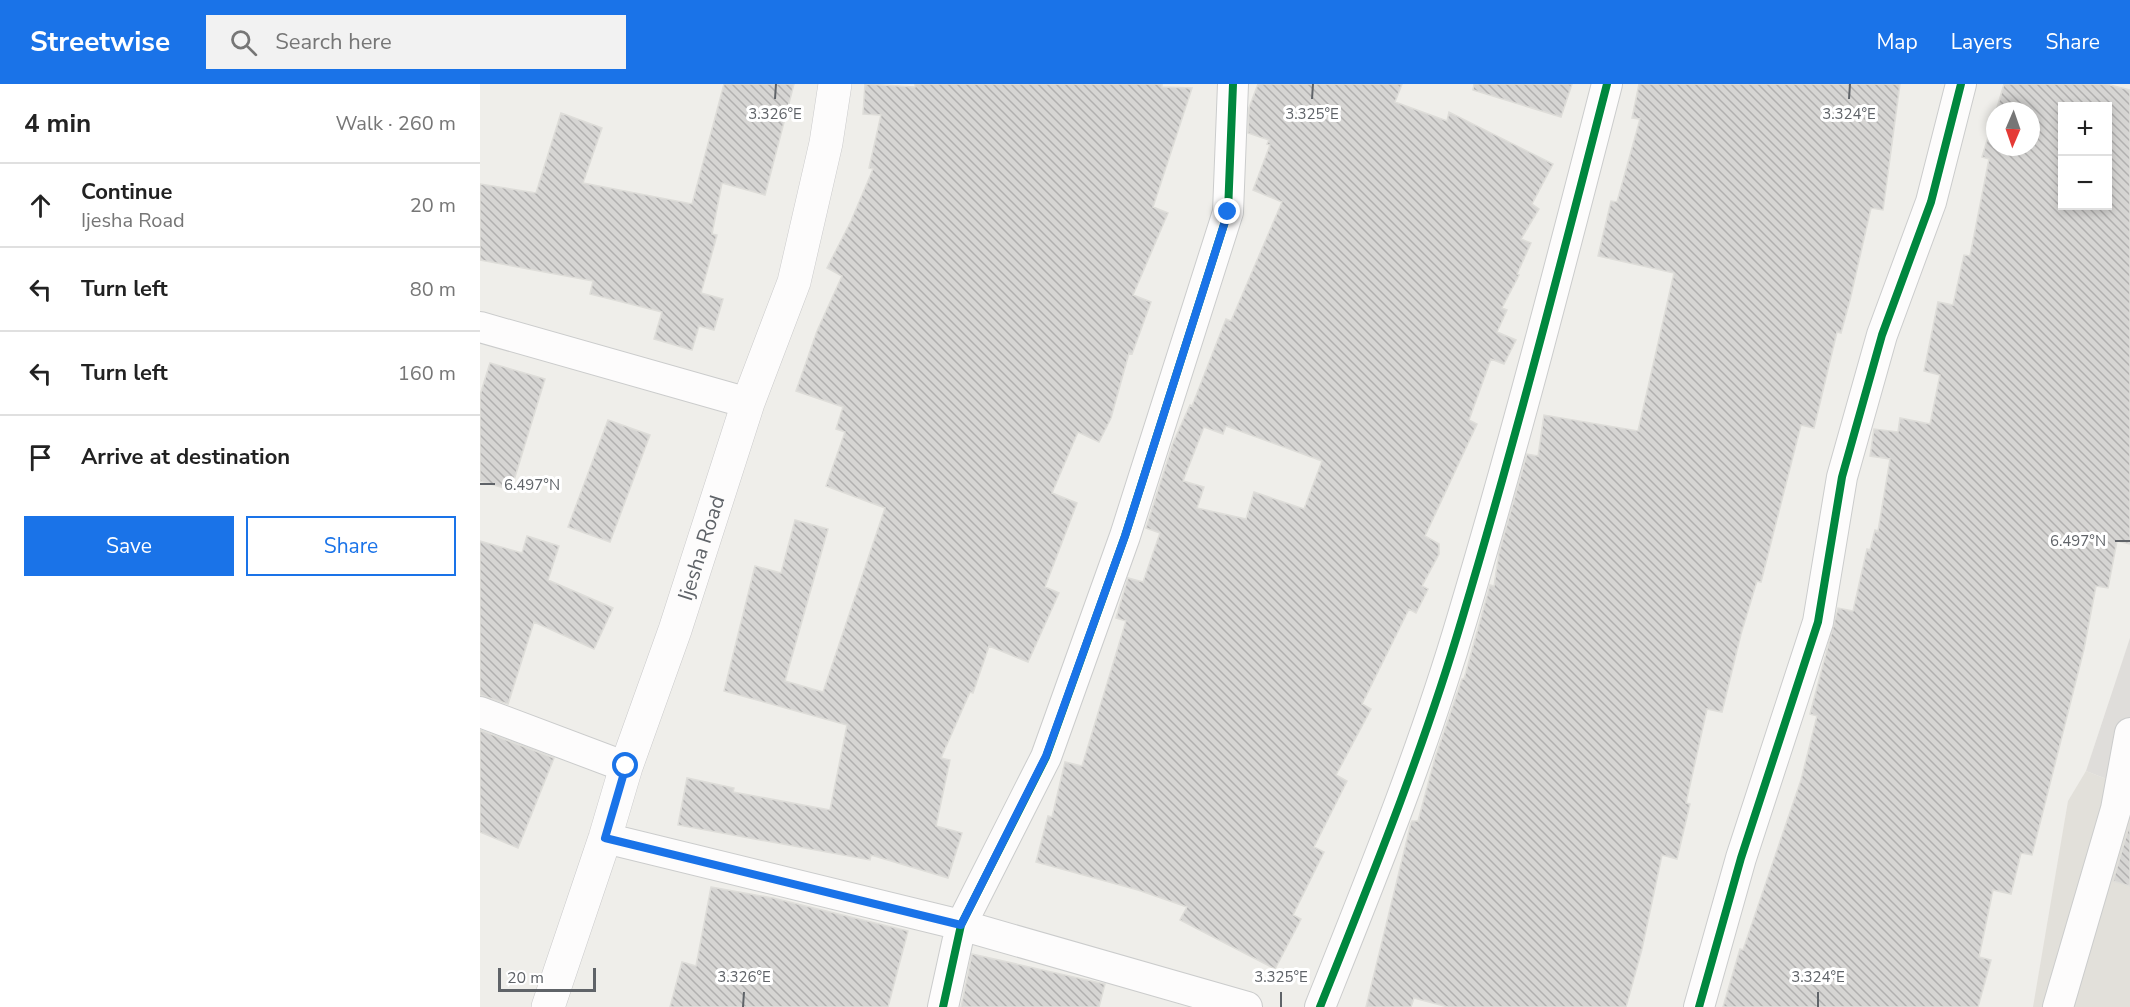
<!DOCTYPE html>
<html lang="en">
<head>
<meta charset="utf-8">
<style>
	body { margin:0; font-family:"Nunito Sans",sans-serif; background:#f2f2f2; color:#222 }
	.controls { position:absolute; right:18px; top:18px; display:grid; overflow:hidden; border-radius:0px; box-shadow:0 3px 9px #0003 }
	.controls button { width:54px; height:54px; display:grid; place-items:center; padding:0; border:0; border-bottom:2px solid #e0e0e0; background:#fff; color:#222; font:30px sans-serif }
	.compass { position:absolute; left:1506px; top:18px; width:54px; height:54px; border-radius:50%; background:#fff; box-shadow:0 3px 9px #0003; rotate:182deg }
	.scale { position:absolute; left:18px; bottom:15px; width:98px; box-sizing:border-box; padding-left:6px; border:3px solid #5f6368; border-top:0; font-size:16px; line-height:21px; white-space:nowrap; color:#5f6368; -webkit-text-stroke:4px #fff; paint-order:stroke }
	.stop { position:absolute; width:18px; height:18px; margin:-14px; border:4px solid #1a73e8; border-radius:50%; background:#fff }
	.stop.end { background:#1a73e8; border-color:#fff; box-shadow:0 2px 6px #0008 }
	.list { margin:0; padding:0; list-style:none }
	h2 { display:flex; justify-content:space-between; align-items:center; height:78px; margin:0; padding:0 24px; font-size:26px }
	h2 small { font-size:20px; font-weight:400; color:#767676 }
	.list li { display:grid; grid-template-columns:39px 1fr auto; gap:18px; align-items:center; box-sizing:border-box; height:84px; padding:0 24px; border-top:2px solid #e0e0e0 }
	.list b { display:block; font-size:22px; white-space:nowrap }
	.list p { margin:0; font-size:20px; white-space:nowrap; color:#767676 }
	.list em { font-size:20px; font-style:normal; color:#767676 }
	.actions { display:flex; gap:12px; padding:18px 24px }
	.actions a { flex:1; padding:14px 0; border:2px solid #1a73e8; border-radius:0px; text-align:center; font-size:21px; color:#1a73e8 }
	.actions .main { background:#1a73e8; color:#fff }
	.icon { flex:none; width:33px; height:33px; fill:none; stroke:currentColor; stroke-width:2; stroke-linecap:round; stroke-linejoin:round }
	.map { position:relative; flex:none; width:1650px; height:923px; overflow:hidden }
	header { display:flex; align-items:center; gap:36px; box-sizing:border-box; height:84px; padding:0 30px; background:#1a73e8; color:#fff }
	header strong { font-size:28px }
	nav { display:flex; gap:33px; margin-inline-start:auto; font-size:21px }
	.search { width:420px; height:54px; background:#f2f2f2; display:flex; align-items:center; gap:15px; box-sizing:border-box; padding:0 21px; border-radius:0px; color:#767676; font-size:22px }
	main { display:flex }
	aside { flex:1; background:#fff }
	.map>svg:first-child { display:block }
	.industrial { fill:#dfddda }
	.education { fill:#e2e0da }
	.building { fill:url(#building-back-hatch); stroke:#deddd9; stroke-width:1.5; fill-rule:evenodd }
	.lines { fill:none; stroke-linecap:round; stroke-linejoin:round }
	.minor-casing { stroke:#cbcccc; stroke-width:32 }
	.secondary-casing { stroke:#cacacb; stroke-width:34 }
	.minor { stroke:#fdfcfc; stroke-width:30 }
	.secondary { stroke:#fdfcfc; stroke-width:33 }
	.cycleway-casing { stroke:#fff; stroke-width:11 }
	.cycleway { stroke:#00873e; stroke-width:8 }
	.route { stroke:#1a73e8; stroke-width:8 }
	.ticks { fill:none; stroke:#5f6368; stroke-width:2 }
	.labels { text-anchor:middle; stroke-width:6; stroke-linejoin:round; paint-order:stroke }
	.street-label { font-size:21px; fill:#5f6368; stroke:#fff }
	.ticks-label { font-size:15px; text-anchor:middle; fill:#5f6368; stroke:#fff; stroke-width:6; stroke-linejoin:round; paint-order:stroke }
</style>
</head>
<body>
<header>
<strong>Streetwise</strong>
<div class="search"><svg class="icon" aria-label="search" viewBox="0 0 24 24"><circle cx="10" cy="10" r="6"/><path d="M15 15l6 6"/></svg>Search here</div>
<nav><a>Map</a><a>Layers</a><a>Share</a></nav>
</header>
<main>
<aside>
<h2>4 min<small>Walk · 260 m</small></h2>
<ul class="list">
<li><svg class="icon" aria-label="ahead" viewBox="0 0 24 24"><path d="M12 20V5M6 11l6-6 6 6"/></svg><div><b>Continue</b><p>Ijesha Road</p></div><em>20 m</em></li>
<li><svg class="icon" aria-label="left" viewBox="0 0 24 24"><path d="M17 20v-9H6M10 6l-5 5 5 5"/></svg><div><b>Turn left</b></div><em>80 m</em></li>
<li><svg class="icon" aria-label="left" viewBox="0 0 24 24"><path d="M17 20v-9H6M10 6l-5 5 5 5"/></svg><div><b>Turn left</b></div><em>160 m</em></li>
<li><svg class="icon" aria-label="arrive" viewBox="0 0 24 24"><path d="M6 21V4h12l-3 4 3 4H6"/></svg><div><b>Arrive at destination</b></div></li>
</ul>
<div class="actions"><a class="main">Save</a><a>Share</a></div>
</aside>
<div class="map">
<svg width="1650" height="923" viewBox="0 0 1650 923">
	<defs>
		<pattern id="building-back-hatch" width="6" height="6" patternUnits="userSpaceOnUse" patternTransform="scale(1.5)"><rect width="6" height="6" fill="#d6d5d3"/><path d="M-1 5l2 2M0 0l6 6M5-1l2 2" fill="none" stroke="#b1b0af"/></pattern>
	</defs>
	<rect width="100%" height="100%" fill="#efeeea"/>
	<!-- industrial -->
	<path class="industrial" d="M1650 554V704L1606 687Z"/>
	<!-- education -->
	<path class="education" d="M1606 687 1650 704V923H1553L1588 717Z"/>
	<!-- building -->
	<path class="building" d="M244 0H314L285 111 242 99 232 150 237 151 221 209 243 215 234 246 219 242 212 266 174 255 182 228 110 210 113 197 0 176V100L56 109 81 29 122 44 103 99 212 120Z
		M385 0 435 3V0H682V3L712 4 673 123 688 129 653 211 671 218 652 270 649 269 631 334 619 358 598 348 572 409 597 419 565 503 579 509 548 578 509 562 493 609 490 608 461 674 470 676 456 742 482 749 468 794 391 771 390 776 198 741 207 694 254 704 253 708 350 726 367 641 244 607 275 482 301 489 315 436 348 445 305 597 343 608 405 424 346 402 365 348 356 345 363 323 316 307 337 247 362 192 347 184 371 137 393 85 389 84 401 31 383 30Z
		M778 0H922L915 18 967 37 969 28 1073 80 1052 120 1059 125 1041 155 1051 159 1037 190 1039 191 1022 224 1027 226 1017 248 1036 256 1024 280 1011 275 989 336 997 340 945 452 959 460V470L942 502 948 505 936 529 929 525 882 620 891 625 856 691 867 697 834 763 844 768 813 831 821 835 795 885 700 836 707 823 658 806 556 778 568 732 572 733 585 678 602 682 646 537 636 534 648 494 663 498 680 449 666 444 693 359 710 321 712 322 746 235 751 237 802 118 773 106 790 61 787 60 789 56 768 49 769 24ZM746 342 842 377 824 425 774 408 766 435 717 424 724 403 703 397 724 343 743 350Z
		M994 0H1092L1081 33 993 6Z
		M1159 0H1420L1403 126 1391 124 1370 216 1361 249 1357 248 1334 344 1321 341 1281 498 1277 497 1261 550 1242 628 1227 625 1206 719 1210 720 1197 775 1182 771 1162 865 1146 923H968L934 914 931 923H886L931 739 932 737H938L955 674 982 595H984L1010 501 1014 502 1019 469 1047 370 1058 372 1064 331 1158 347 1194 189 1118 172 1131 117 1137 118 1160 35 1152 34Z
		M1524 0H1626L1650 6V460L1637 457 1628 504 1616 502 1604 565 1552 771 1541 769 1531 810 1513 806 1499 873 1511 876 1498 923H1243L1260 865 1263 866 1321 696 1337 632 1330 630 1358 524 1373 527 1387 465 1390 466 1395 446 1398 447 1410 375 1390 372 1394 345 1418 348 1420 334 1450 340 1460 291 1444 287 1458 218 1473 221 1484 171 1490 172 1509 75 1502 73 1515 30V63H1551V27H1516ZM1582 22H1628V122H1582Z
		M10 279 65 295 31 406 0 397V311Z
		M128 336 170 351 130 458 88 443Z
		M47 452 79 462 68 496 133 524 114 565 54 538 28 620 0 611V457L42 469Z
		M0 646 74 674 38 764 0 748Z
		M1650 739V802L1633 797Z
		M231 803 293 814 428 847 408 923H190L202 878 216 882Z
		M492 870 625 900 619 923H481Z"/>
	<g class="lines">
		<defs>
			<path id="minor" d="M0 243 268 319
				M0 628 146 683
				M125 754 481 841 767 923
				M463 923 481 841 566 673 645 452 748 128 753 0
				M840 923C891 795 943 667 982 535 1035 358 1081 179 1127 0
				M1219 923 1261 774 1338 538 1362 393 1402 251 1451 118 1481 0
				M1578 923 1636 725 1650 649"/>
			<g id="secondary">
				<path id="s1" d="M68 923 125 754 146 683 195 546 268 319 314 198 346 59 355 0"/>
			</g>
		</defs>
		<!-- minor casing -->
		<use href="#minor" class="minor-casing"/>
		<!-- secondary casing -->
		<use href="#secondary" class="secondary-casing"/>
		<!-- minor -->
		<use href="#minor" class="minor"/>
		<!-- secondary -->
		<use href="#secondary" class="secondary"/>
		<defs>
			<path id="cycleway" d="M463 923 481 841 566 673 645 452 748 128 753 0
				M840 923C891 795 943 667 982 535 1035 358 1081 179 1127 0
				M1219 923 1261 774 1338 538 1362 393 1402 251 1451 118 1481 0"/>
		</defs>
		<!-- cycleway casing -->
		<use href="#cycleway" class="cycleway-casing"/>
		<!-- cycleway -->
		<use href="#cycleway" class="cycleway"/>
	</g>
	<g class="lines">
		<!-- route -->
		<path class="route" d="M146 682 125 754 481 841 566 672 645 452 748 128"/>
	</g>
	<!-- ticks -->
	<path class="ticks" d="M295 15 296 0M832 15 833 0M1369 15 1370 0M0 400H15M1635 457H1650M263 923 264 908M801 923V908M1338 923V908"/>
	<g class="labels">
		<!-- street labels -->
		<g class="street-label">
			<text dy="7" stroke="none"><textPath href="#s1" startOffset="484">Ijesha Road</textPath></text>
		</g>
	</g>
	<g class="ticks-label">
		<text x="295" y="35">3.326°E</text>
		<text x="832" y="35">3.325°E</text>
		<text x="1369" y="35">3.324°E</text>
		<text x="52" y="406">6.497°N</text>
		<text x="1598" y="462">6.497°N</text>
		<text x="264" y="898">3.326°E</text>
		<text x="801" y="898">3.325°E</text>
		<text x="1338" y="898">3.324°E</text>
	</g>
</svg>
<div class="controls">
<button>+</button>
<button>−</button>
</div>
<svg class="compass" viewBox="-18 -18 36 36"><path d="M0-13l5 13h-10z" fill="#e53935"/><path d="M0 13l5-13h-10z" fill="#767676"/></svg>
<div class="scale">20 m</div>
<div class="stop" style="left:146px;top:682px"></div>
<div class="stop end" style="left:748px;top:128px"></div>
</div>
</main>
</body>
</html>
